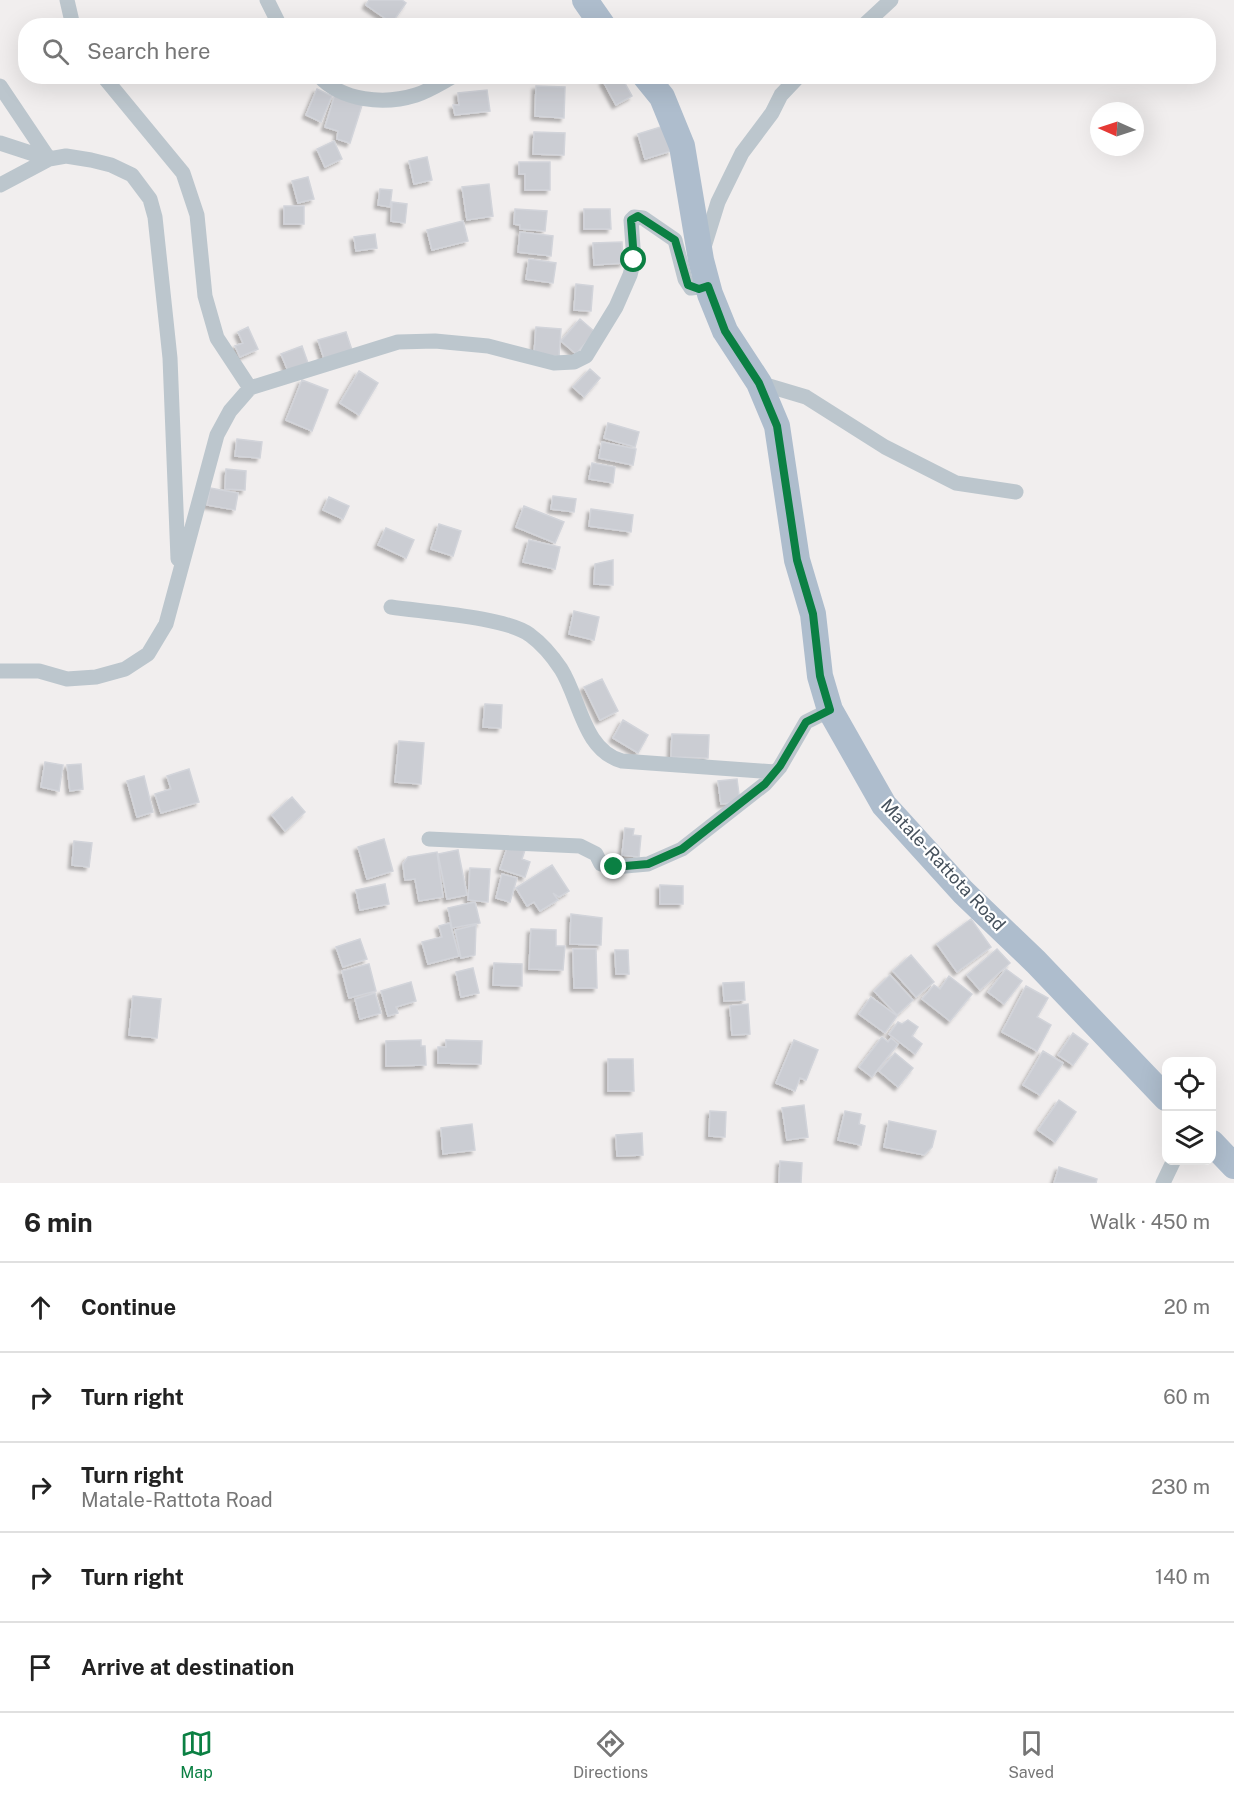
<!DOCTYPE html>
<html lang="en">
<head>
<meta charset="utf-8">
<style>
	body { margin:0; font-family:"Public Sans",sans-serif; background:#f6f6f6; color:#222 }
	.controls { position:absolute; right:18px; bottom:18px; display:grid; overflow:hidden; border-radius:12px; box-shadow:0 6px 24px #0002 }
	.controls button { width:54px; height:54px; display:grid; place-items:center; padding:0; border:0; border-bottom:2px solid #e0e0e0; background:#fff; color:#222; font:30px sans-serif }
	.compass { position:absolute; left:1090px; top:102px; width:54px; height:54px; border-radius:50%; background:#fff; box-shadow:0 6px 24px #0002; rotate:273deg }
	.stop { position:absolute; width:18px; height:18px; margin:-14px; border:4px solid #0b8043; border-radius:50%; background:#fff }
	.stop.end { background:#0b8043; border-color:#fff; box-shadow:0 2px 6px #0008 }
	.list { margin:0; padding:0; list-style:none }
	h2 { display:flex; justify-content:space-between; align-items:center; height:78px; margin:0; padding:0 24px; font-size:26px }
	h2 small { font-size:20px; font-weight:400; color:#767676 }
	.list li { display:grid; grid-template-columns:39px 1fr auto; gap:18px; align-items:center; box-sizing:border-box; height:90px; padding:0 24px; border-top:2px solid #e0e0e0 }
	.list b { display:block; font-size:22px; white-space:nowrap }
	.list p { margin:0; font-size:20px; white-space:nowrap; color:#767676 }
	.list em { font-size:20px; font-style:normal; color:#767676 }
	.icon { flex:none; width:33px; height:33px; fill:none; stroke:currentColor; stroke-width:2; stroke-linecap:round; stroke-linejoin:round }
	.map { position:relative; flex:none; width:1234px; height:1183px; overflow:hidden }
	.search { position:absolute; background:#fff; box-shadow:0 6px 24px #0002; left:18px; right:18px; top:18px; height:66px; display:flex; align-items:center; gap:15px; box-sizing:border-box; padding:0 21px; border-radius:24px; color:#767676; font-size:22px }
	.sheet { height:528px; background:#fff }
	nav { display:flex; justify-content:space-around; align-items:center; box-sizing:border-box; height:84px; border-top:2px solid #e0e0e0; background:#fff; font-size:16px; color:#767676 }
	nav a { display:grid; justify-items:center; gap:3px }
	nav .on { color:#0b8043 }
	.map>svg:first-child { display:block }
	.building { fill:#cbcdd3; stroke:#d2d4da; stroke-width:1.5; filter:url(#shadow) }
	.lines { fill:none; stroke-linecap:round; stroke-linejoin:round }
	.street { stroke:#bcc6cd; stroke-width:15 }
	.primary { stroke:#aebdcd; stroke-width:26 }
	.route { stroke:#0b8043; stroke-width:8 }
	.labels { text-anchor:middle; stroke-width:4.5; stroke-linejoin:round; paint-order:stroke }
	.street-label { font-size:18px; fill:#46515c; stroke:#fff }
</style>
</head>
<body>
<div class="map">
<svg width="1234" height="1183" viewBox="0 0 1234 1183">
	<defs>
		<filter id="shadow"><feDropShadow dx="-3.5" dy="3.5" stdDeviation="1.5" flood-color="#0004"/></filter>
	</defs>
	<rect width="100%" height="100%" fill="#f1eeee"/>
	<!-- building -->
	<path class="building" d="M369 0H402L406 3 392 23 366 5Z
		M611 76H621L632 96 616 105 603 81Z
		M536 86 565 87 564 118 535 116Z
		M317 89 332 96 321 122 306 115Z
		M487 90 490 111 455 115 453 105H459L458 93Z
		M335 94 363 102 350 143 337 139 338 131 325 127Z
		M664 126 671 151 645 159 638 134Z
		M534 132 565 133 564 155 533 154Z
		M334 141 342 159 325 167 317 149Z
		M427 157 432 180 414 184 409 161Z
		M519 162H550V190H525V174H519Z
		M308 177 314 199 298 203 292 181Z
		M489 184 493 216 467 220 462 187Z
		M380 189 392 190 390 207 378 205Z
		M392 202 407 204 405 223 391 221Z
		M284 206H304V224H284Z
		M515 209 547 211 545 231 520 229V225L514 224Z
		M584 209H610L611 229H584Z
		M463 221 468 241 432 250 427 230Z
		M520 232 553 236 551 256 518 252Z
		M375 234 377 248 356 251 354 237Z
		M622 242 623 263 594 265 593 243Z
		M529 259 556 263 553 283 526 279Z
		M576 284 593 286 591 311 574 310Z
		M580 319 595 332 576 354 561 341Z
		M248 327 258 349 240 357 235 346 243 343 238 332Z
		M536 327 561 329 559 356 534 355Z
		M346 332 353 353 325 362 318 340Z
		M302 346 308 363 288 371 281 354Z
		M590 369 600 378 584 397 573 387Z
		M359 371 378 383 359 415 340 403Z
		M302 380 328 390 312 431 286 420Z
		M608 423 639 432 635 447 604 438Z
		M237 439 262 442 260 458 235 456Z
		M602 442 636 449 633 465 599 458Z
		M592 463 615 467 613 483 589 479Z
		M226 469 246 471 245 490 225 489Z
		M210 488 238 493 235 510 207 505Z
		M553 496 576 499 574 512 551 509Z
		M329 497 349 506 343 519 323 510Z
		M524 506 564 522 555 543 516 527Z
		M591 509 633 515 631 532 589 526Z
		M439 524 461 531 453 556 431 549Z
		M386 528 414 540 406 558 378 545Z
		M529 540 560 547 555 569 523 562Z
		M613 560V585L594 584 595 564Z
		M574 611 599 617 594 640 569 634Z
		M602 679 618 711 600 720 584 687Z
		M485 704 502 705 501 728 483 727Z
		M623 720 648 735 638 753 613 738Z
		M672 734 709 735 708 758 671 757Z
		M399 741 424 743 421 784 395 782Z
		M45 762 63 765 59 791 41 787Z
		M81 764 83 789 70 791 67 765Z
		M189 769 199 802 161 813 155 794 171 789 167 776Z
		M144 776 153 812 137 817 127 781Z
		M737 779 740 802 721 804 718 781Z
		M292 797 305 812 285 831 272 815Z
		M625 828 634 829 633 835 641 836 639 857 622 855Z
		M384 839 393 871 367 879 358 847Z
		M74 841 92 843 89 867 72 865Z
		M508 845 525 850 522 859 530 862 525 877 500 869Z
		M458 850 467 895 447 899 438 854Z
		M437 852 443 897 419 901 415 879 405 880 403 864 408 857Z
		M552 865 569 891 559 897 553 893 558 900 540 911 534 902 527 906 516 888Z
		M470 868 490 869 488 902 468 900Z
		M502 874 517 878 510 902 496 898Z
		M385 884 389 904 360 910 356 890Z
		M660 885 683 886V904H660Z
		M475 902 480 923 452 928 448 908Z
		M571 914 602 918 601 945 570 944Z
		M971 919 991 947 957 972 937 944Z
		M450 923 459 956 428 964 422 942 442 937 439 926Z
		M476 925 475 955 461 958 455 930Z
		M531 929 556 930V946H565L563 970 529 969Z
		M360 939 367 959 343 967 336 947Z
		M573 949H596L597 988H574Z
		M997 949 1010 963 980 990 967 975Z
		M615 950H628L629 974H616Z
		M911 955 934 982 916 997 893 971Z
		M494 963 522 964V986L493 985Z
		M369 964 376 991 349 998 342 971Z
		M473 968 479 993 461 997 456 972Z
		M1006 969 1022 981 1004 1004 988 992Z
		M890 975 913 1000 897 1015 874 991Z
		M949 976 972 994 950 1021 922 999 934 985 940 989Z
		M411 982 416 1001 396 1007 398 1013 388 1016 381 991Z
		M744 982 745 1000 724 1001 723 983Z
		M1026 986 1048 998 1037 1017 1051 1025 1037 1051 1002 1032Z
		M375 993 381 1013 360 1019 355 999Z
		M133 996 161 999 157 1038 129 1035Z
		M871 997 897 1016 885 1033 859 1014Z
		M748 1004 750 1034 732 1035 730 1006Z
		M908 1020 918 1027 912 1036 922 1044 915 1054 889 1034 898 1022 902 1024Z
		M1073 1033 1088 1044 1073 1065 1058 1055Z
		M882 1037 888 1042 891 1038 898 1044 872 1077 859 1067Z
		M421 1040V1046H425L426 1065 386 1066V1041Z
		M446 1040 482 1041 481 1064 438 1063V1047H446Z
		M794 1040 818 1050 806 1080 800 1078 795 1091 776 1083Z
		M1043 1051 1063 1063 1040 1095 1023 1085Z
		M895 1053 913 1068 898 1087 879 1071Z
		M608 1059H633L634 1091H608Z
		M1059 1100 1076 1112 1055 1142 1038 1130Z
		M804 1105 808 1137 787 1140 782 1108Z
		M710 1111 726 1112 725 1137 709 1136Z
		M845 1111 861 1114 859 1124 865 1126 861 1145 838 1140Z
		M889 1121 936 1131 932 1147 924 1155 884 1147Z
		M472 1124 475 1150 443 1154 441 1128Z
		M642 1133 643 1155 617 1156 616 1135Z
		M780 1161 802 1163 801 1183H779Z
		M1059 1167 1097 1179 1096 1183H1054Z"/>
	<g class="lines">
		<!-- street -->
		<path class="street" d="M67 0 73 26
			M267 0 280 26
			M863 26 891 0
			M103 76 183 173 197 215 205 296 217 338 250 388
			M319 76C342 101 384 105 416 95 429 91 441 83 454 76
			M0 86 49 159
			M0 143 49 159
			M0 185 49 159 66 156 91 160 111 165 132 175 150 199 155 217 170 358 178 559
			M704 247 718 202 742 153 772 113 781 95 799 76
			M759 383 806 397 885 447 956 483 1016 492
			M391 607C424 612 507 617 530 635 541 643 553 657 561 669 580 699 583 750 622 761L775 772
			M0 671H39L67 679 96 677 125 669 148 654 166 624 217 435 230 411 250 388 398 342 435 341 488 346 554 363 574 362 586 356 616 307 630 275 634 260 631 220 634 217 643 218 675 240 685 279 691 288 708 286
			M429 839 580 846 596 854 601 864 614 867 648 864 682 849 765 784 780 767 806 722 830 710
			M1163 1183 1174 1160"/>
		<!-- primary -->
		<path class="primary" d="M585 0 603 26
			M645 76 662 97 682 146 701 260 710 294 725 331 759 383 777 426 797 560 813 614 820 676 830 710 884 805 963 892 1036 962 1166 1098
			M1212 1143 1234 1166"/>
	</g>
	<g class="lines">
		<!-- route -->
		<path class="route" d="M614 867 648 864 682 849 765 784 780 766 806 722 830 710 820 676 813 614 797 560 777 426 759 383 725 331 708 286 699 289 688 285 675 240 638 216 631 220 634 260"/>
	</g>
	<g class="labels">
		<!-- street labels -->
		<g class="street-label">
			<text transform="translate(943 865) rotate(47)" y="6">Matale-Rattota Road</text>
		</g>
	</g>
</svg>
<div class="controls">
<button><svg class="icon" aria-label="locate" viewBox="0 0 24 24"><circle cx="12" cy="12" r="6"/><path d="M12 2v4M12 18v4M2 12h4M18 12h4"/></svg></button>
<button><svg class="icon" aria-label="layers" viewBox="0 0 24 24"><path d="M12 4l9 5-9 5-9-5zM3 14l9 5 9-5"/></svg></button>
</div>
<svg class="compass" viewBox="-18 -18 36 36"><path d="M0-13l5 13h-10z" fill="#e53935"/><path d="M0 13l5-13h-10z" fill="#767676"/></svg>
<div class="stop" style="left:634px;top:260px"></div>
<div class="stop end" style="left:614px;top:867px"></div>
<div class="search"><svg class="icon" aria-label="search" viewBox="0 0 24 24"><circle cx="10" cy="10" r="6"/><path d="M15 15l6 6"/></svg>Search here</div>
</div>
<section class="sheet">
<h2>6 min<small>Walk · 450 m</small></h2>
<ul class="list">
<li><svg class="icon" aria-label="ahead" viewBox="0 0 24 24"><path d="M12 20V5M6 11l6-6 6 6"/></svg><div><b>Continue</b></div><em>20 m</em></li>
<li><svg class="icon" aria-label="right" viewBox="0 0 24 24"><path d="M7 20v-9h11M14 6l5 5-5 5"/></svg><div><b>Turn right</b></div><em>60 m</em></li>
<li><svg class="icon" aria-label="right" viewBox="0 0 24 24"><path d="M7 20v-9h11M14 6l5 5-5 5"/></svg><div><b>Turn right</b><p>Matale-Rattota Road</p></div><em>230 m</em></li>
<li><svg class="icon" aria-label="right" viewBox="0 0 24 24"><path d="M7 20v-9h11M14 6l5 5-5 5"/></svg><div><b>Turn right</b></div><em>140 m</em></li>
<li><svg class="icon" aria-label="arrive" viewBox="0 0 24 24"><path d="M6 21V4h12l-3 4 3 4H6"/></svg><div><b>Arrive at destination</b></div></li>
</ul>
</section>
<nav>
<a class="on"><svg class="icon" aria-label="map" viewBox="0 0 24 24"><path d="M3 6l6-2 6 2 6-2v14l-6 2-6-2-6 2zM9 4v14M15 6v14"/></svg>Map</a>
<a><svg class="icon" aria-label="directions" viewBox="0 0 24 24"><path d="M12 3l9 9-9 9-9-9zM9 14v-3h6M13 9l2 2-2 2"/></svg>Directions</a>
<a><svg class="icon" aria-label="saved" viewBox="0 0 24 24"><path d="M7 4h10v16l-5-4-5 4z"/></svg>Saved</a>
</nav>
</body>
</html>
